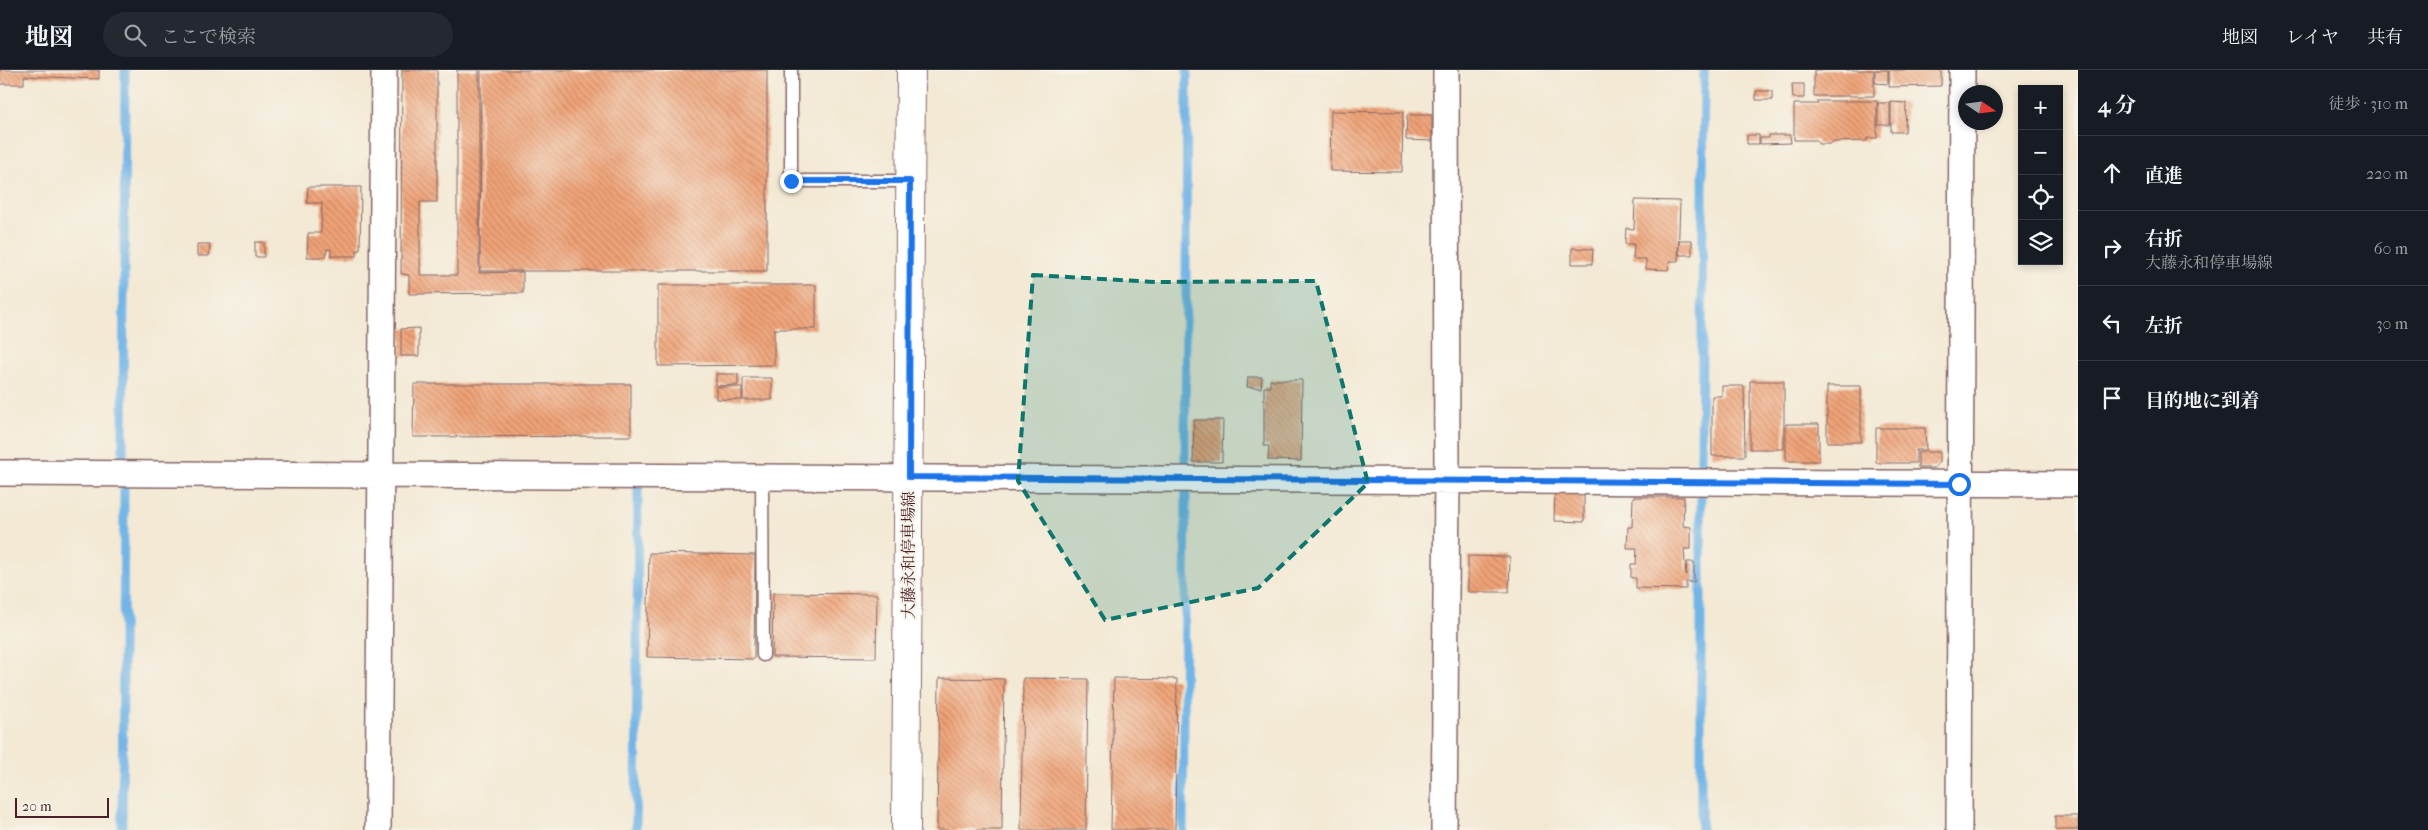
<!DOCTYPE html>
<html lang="ja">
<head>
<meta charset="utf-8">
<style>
	body { margin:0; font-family:"IM FELL French Canon","Noto Serif JP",serif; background:#242831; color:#f1f3f6 }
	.controls { position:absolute; right:15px; top:15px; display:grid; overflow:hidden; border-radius:0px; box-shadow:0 2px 8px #0003 }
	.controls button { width:45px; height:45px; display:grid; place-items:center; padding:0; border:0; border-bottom:1px solid #363941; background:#171b24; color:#f1f3f6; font:25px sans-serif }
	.compass { position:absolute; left:1958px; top:15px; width:45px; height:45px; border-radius:50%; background:#171b24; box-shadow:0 2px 8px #0003; rotate:103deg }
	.scale { position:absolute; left:15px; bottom:12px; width:94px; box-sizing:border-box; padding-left:5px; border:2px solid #4a1f2b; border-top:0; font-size:14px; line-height:18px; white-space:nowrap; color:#4a1f2b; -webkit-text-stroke:4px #f7f3e8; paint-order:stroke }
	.stop { position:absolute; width:15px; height:15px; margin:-11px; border:4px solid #1a73e8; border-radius:50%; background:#fff }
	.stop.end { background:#1a73e8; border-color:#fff; box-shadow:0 1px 5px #0008 }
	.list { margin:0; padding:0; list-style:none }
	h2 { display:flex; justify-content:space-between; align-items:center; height:65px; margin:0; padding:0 20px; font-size:21px }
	h2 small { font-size:16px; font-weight:400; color:#9ea1a6 }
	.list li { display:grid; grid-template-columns:32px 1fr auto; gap:15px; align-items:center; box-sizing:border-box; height:75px; padding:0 20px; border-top:1px solid #363941 }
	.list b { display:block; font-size:19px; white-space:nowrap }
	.list p { margin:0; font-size:16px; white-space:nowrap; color:#9ea1a6 }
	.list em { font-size:16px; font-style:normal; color:#9ea1a6 }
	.icon { flex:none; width:28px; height:28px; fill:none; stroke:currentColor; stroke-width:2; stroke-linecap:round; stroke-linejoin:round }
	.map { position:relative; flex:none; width:2078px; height:760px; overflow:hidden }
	header { display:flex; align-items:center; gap:30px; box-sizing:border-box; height:70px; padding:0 25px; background:#171b24; border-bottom:1px solid #363941 }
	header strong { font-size:24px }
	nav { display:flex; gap:28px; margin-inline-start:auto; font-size:18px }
	.search { width:350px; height:45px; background:#242831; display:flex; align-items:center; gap:12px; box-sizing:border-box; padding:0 18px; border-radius:28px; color:#9ea1a6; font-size:19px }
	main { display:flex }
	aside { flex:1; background:#171b24 }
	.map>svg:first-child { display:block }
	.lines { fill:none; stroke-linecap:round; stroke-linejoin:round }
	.stream { stroke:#72b5e7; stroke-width:9 }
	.building { fill:url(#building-back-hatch) }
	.lane-casing { stroke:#856666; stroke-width:15 }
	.street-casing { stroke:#856666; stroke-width:28 }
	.secondary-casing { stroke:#856666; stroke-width:30 }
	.lane { stroke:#fff; stroke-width:12 }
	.street { stroke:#fff; stroke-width:25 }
	.secondary { stroke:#fff; stroke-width:28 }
	.route { stroke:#1a73e8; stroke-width:6 }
	.marked { fill:#0f766e; fill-opacity:0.2; stroke:#0f766e; stroke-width:4; stroke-dasharray:10 6; stroke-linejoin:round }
	.labels { text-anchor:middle; stroke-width:4; stroke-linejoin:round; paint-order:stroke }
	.street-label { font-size:16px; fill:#4a1f2b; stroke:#f7f3e8 }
</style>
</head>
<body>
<header>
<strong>地図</strong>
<div class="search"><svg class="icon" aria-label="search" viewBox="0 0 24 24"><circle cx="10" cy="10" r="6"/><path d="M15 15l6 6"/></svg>ここで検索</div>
<nav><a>地図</a><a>レイヤ</a><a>共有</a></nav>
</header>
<main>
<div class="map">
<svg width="2078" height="760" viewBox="0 0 2078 760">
	<defs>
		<pattern id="building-back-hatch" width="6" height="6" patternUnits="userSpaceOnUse" patternTransform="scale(1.25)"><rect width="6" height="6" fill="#f0a377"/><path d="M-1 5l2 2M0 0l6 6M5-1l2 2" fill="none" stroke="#c48462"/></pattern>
	</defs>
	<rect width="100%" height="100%" fill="#f7f3e8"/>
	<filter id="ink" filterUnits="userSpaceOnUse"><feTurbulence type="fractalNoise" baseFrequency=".02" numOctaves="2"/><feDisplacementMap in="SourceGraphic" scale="10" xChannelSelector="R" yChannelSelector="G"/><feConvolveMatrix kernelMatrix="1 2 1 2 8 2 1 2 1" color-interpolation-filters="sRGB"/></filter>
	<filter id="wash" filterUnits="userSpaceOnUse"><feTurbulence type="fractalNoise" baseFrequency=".0096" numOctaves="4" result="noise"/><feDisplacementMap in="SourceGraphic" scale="20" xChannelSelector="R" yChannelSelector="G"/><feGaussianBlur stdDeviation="1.12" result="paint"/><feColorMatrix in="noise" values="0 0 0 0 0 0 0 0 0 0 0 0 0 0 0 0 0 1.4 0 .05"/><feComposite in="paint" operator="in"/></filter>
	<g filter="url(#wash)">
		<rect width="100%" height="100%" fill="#f3e9d4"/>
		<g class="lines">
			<!-- stream -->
			<path class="stream" d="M123 391 125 0
				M1185 395 1187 0
				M1701 398 1704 0
				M122 760 124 417
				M636 760 638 418
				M1183 760 1186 421
				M1701 760V423"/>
		</g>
		<g id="blocks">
			<!-- building -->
			<path class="building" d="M0 0H99V9L24 6V14H0Z
				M402 0H437V132H420V205H457V0H479V203L523 202V223L409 224V205L401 204Z
				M481 0H767V201H480Z
				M1814 0H1874V26H1814Z
				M1875 0H1888V14L1875 13Z
				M1889 0H1941V16L1889 17Z
				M1792 14H1804V28H1793Z
				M1756 21H1772V30H1756Z
				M1817 31H1877V68H1867V71L1832 72V74H1818L1817 70H1794V34H1818Z
				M1891 32 1906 33 1905 62H1891Z
				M1878 33H1890V55H1878Z
				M1331 41 1403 42 1402 102 1330 101Z
				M1407 45H1432V71L1406 70Z
				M1747 65H1759V74H1747Z
				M1769 65H1790L1791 73 1760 74V68H1769Z
				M308 117H361L360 180H357V186H331V179H327L326 187H307L308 163H321L322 133H307Z
				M1635 130 1680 131 1678 191H1669L1668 200 1646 199V189H1633L1634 174H1625L1626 158 1634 159Z
				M1679 170H1692V185H1679Z
				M255 172H264V187H255Z
				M197 174H210L209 186H197Z
				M1572 178 1593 179 1592 194H1572Z
				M658 215H816V259H774V295L658 296Z
				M419 258V286H401V259Z
				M716 304H738V315L716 316Z
				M1248 307H1262L1261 318 1247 317Z
				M743 308H772V330H743Z
				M1270 310H1302L1301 391 1268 390 1269 376H1264V317H1270Z
				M1750 311H1784V379H1750Z
				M414 314H631V366L413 367Z
				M1722 316H1744L1745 386H1712V326H1722Z
				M1827 316H1861V372H1827Z
				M716 317H742V330L716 329Z
				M1194 350H1223L1222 392H1193Z
				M1786 354H1819V391H1786Z
				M1876 358H1925L1926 380H1916V393H1876Z
				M1918 382H1940V392L1935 398H1918Z
				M1555 423H1584V452L1554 451Z
				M1633 427H1684L1683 456 1691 457V479H1684L1686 505 1687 492H1694V512H1686V519L1636 518V508H1631V494H1636L1637 478H1627L1628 457H1632Z
				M649 483 755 485 754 589 647 587Z
				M1468 486 1510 487 1509 522H1468Z
				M773 523 877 524 876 588 772 587Z
				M939 608 1004 609 1002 760H937Z
				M1023 608 1088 609 1086 760H1021Z
				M1114 608 1177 609 1175 760H1111Z
				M2055 746H2078V760H2055Z"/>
		</g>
	</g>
	<g filter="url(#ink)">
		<use href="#blocks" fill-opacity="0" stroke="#856666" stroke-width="1"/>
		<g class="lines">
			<defs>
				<path id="lane" d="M791 0V111H910
					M762 406 763 585"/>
				<path id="street" d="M0 403 2078 414
					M378 760 384 0
					M1444 760 1447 411 1446 0
					M1959 760 1962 0"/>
				<path id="secondary" d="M906 760 911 0"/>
			</defs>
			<!-- lane casing -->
			<use href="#lane" class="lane-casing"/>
			<!-- street casing -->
			<use href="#street" class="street-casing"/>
			<!-- secondary casing -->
			<use href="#secondary" class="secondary-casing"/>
			<!-- lane -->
			<use href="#lane" class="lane"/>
			<!-- street -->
			<use href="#street" class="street"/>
			<!-- secondary -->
			<use href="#secondary" class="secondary"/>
		</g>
	</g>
	<g class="lines" filter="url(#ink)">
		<!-- route -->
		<path class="route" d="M791 111H910L909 407 1959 414"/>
	</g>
	<!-- marked area -->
	<path class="marked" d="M1033 205 1155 212 1316 211 1368 413 1258 518 1105 550 1018 411Z"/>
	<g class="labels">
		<!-- street labels -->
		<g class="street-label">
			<text transform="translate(908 485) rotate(-90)" y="6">大藤永和停車場線</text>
		</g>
	</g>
</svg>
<div class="controls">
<button>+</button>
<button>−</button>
<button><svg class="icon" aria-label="locate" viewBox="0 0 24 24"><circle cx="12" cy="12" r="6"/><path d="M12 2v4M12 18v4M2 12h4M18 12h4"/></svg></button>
<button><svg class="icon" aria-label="layers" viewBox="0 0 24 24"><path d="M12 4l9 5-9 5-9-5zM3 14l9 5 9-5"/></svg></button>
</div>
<svg class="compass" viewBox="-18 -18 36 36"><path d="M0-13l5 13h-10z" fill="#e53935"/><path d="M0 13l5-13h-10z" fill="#9ea1a6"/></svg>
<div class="scale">20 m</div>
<div class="stop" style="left:1959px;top:414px"></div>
<div class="stop end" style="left:791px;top:111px"></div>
</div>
<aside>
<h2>4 分<small>徒歩 · 310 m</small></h2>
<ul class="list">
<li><svg class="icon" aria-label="ahead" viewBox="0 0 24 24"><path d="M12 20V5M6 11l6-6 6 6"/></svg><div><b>直進</b></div><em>220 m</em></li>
<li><svg class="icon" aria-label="right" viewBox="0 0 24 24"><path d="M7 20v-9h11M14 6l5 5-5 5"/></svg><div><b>右折</b><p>大藤永和停車場線</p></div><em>60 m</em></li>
<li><svg class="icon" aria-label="left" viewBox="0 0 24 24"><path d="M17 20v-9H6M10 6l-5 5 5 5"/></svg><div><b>左折</b></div><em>30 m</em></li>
<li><svg class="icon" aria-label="arrive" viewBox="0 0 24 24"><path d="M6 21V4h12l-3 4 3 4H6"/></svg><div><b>目的地に到着</b></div></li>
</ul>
</aside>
</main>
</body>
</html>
